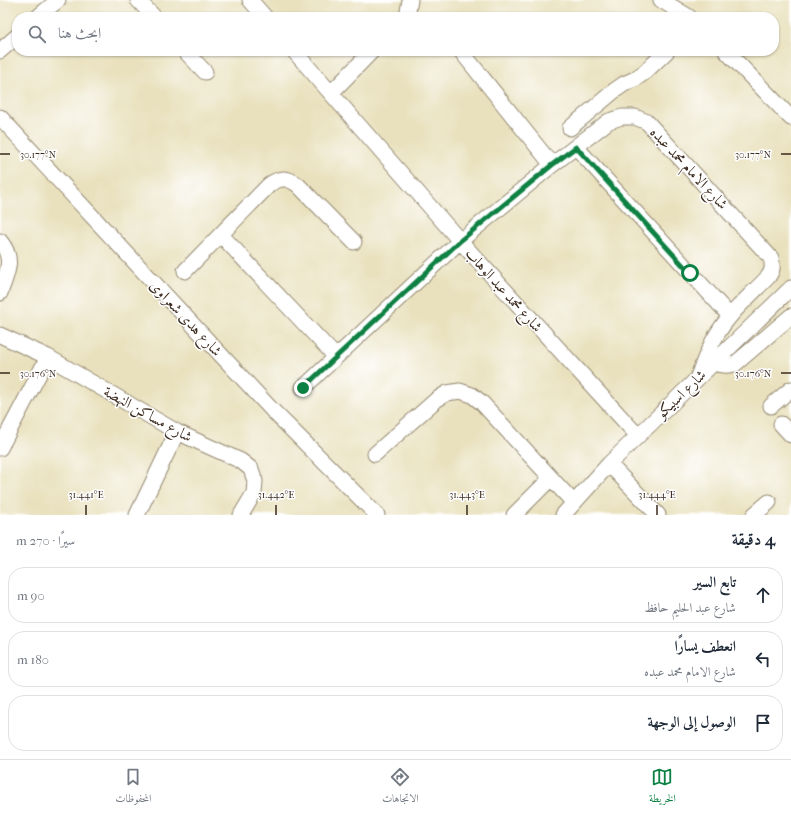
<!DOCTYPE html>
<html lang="ar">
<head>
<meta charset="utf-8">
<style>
	body { margin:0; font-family:"IM FELL French Canon",Amiri,serif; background:#f6f6f7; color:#1f2937; direction:rtl }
	.stop { position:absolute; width:12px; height:12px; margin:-9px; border:3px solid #0b8043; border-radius:50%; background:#fff }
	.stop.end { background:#0b8043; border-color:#fff; box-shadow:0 1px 4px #0008 }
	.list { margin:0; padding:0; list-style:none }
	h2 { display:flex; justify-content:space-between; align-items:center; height:52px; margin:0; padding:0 16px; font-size:17px }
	h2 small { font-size:13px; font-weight:400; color:#747a83 }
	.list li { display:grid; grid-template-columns:26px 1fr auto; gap:12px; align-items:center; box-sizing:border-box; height:56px; margin:0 8px 8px; padding:0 8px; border:1px solid #e0e1e3; border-radius:16px }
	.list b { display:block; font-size:15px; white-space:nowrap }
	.list p { margin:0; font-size:13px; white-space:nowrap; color:#747a83 }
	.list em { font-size:13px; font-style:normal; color:#747a83 }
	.icon { flex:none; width:22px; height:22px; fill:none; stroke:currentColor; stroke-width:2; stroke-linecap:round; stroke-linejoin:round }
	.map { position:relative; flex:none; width:791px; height:515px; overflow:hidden; direction:ltr }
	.search { position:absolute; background:#fff; box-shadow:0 1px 3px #0004; left:12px; right:12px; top:12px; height:44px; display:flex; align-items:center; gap:10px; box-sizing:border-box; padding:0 14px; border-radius:16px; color:#747a83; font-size:15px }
	.sheet { height:244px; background:#fff }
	nav { display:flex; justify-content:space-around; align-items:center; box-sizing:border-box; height:56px; border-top:1px solid #e0e1e3; background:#fff; font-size:11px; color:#747a83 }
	nav a { display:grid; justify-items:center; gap:2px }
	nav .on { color:#0b8043 }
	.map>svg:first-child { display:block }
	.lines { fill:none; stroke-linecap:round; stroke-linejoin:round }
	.minor-casing { stroke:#92866e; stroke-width:17 }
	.minor { stroke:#fff; stroke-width:15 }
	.route { stroke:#0b8043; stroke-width:5 }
	.ticks { fill:none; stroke:#3b2a1e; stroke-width:1.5 }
	.labels { text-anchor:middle; stroke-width:3; stroke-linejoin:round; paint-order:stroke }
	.street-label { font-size:15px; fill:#3b2a1e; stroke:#fff }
	.ticks-label { font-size:10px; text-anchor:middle; fill:#3b2a1e; stroke:#fff; stroke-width:3; stroke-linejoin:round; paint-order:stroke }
</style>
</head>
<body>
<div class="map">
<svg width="791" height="515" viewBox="0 0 791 515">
	<rect width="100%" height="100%" fill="#fff"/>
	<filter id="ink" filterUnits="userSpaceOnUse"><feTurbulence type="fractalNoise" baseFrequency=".025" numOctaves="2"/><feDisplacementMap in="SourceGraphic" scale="8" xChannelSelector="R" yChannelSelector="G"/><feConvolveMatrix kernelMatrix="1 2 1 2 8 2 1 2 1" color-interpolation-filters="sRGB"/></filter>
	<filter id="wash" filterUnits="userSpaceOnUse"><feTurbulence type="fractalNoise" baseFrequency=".012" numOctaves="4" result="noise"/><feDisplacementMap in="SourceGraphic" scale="16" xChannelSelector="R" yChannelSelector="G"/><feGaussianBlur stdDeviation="0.9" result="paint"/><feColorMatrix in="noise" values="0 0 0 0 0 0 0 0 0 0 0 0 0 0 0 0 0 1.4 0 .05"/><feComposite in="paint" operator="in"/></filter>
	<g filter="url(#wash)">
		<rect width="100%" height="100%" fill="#e9e1be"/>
	</g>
	<g filter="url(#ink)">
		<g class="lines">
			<defs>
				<path id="minor" d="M138 0 154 17
					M250 0 265 17
					M661 0 689 17
					M38 17 58 0
					M407 17 410 0
					M0 51 17 36
					M185 51 205 72
					M294 51 460 241 638 436
					M461 51 552 165
					M726 51 791 118
					M331 93 372 51
					M0 117 273 411 377 515
					M570 128 614 91 624 84 635 79 645 72 667 51
					M576 147 730 316
					M221 235 336 357
					M0 241C15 259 7 273 0 293
					M185 271 269 185C280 177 287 177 298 185L354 242
					M0 335 48 357 177 432 241 461 251 469 255 481 254 493 241 515
					M714 363C722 366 727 366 735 364L791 316
					M303 388 460 241 552 165 609 121 622 117H635L647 122 771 258C773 266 773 270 768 277 750 296 729 313 716 336 708 349 703 364 697 379
					M771 406 791 389
					M781 424 791 435
					M0 448 48 357
					M375 454 436 400 447 393 460 391 472 395 482 403 574 503
					M609 464 658 515
					M137 515 177 432
					M514 515 551 478
					M563 515 609 464 791 288
					M754 515 769 502"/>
			</defs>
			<!-- minor casing -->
			<use href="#minor" class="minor-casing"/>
			<!-- minor -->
			<use href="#minor" class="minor"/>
		</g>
	</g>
	<g class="lines" filter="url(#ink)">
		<!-- route -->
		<path class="route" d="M303 388 460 241 552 165 576 147 690 273"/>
	</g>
	<!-- ticks -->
	<path class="ticks" d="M0 154H10M781 154H791M0 373H10M781 373H791M86 505V515M276 505V515M467 505V515M657 505V515"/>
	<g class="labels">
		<!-- street labels -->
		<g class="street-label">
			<text transform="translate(689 168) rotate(47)" y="5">شارع الامام محمد عبده</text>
			<text transform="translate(504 290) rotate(48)" y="5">شارع محمد عبد الوهاب</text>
			<text transform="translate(186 318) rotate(47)" y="5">شارع هدى شعراوى</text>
			<text transform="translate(681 394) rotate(-44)" y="5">شارع اسبيكو</text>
			<text transform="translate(148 414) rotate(29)" y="5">شارع مساكن النهضة</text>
		</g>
	</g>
	<g class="ticks-label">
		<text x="38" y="158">30.177°N</text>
		<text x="753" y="158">30.177°N</text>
		<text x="38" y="377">30.176°N</text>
		<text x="753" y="377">30.176°N</text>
		<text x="86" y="498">31.441°E</text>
		<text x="276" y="498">31.442°E</text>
		<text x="467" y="498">31.443°E</text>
		<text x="657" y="498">31.444°E</text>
	</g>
</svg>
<div class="stop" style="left:690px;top:273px"></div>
<div class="stop end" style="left:303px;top:388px"></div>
<div class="search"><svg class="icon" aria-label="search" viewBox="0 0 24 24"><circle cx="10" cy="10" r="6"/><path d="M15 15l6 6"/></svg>ابحث هنا</div>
</div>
<section class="sheet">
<h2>4 دقيقة<small>سيرًا · 270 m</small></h2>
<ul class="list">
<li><svg class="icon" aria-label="ahead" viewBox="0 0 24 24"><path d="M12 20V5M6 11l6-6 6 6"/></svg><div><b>تابع السير</b><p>شارع عبد الحليم حافظ</p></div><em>90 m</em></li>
<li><svg class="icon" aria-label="left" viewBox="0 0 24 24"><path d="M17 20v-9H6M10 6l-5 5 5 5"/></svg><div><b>انعطف يسارًا</b><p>شارع الامام محمد عبده</p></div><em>180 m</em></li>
<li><svg class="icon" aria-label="arrive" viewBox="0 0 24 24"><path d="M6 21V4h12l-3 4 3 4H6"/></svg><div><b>الوصول إلى الوجهة</b></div></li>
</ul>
</section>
<nav>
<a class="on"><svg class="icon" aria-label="map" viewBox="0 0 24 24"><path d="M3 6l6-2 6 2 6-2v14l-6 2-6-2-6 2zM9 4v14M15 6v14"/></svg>الخريطة</a>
<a><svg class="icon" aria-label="directions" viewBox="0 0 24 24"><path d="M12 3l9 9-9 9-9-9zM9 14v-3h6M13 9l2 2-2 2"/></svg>الاتجاهات</a>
<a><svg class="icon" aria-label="saved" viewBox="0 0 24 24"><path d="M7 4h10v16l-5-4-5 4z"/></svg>المحفوظات</a>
</nav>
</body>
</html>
